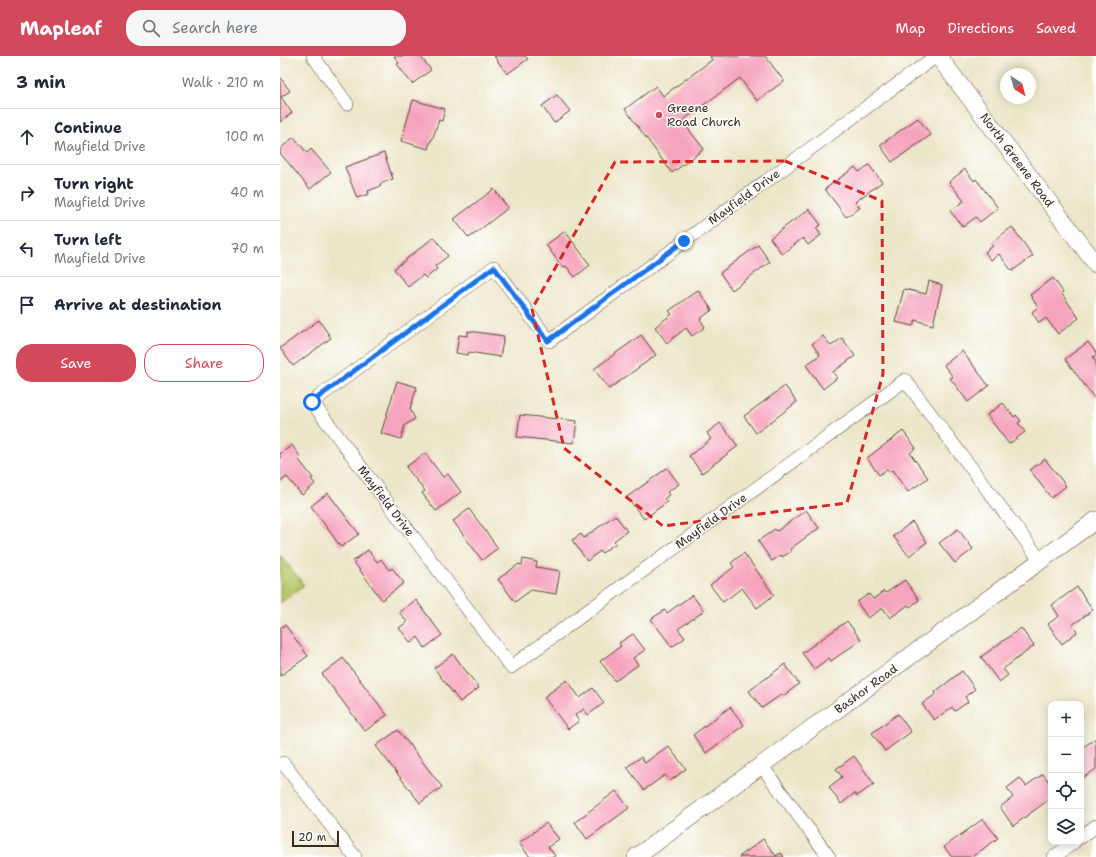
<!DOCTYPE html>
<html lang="en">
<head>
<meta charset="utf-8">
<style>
	body { margin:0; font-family:"Shantell Sans",sans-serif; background:#f6f6f7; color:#1f2937 }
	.controls { position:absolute; right:12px; bottom:12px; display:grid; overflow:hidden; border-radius:8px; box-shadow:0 2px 10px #0003 }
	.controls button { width:36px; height:36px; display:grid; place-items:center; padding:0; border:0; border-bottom:1px solid #e0e1e3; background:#fff; color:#1f2937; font:20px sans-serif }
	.compass { position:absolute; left:720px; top:12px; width:36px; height:36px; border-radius:50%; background:#fff; box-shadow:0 2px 10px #0003; rotate:144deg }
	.scale { position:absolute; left:12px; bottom:10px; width:47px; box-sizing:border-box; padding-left:4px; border:2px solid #3b2a1e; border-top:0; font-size:11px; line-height:14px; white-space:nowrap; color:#3b2a1e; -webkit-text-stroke:3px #fff; paint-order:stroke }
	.stop { position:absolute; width:12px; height:12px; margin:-9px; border:3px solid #1a73e8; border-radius:50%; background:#fff }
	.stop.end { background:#1a73e8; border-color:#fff; box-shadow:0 1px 4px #0008 }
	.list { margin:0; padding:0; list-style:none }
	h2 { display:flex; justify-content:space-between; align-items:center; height:52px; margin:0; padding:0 16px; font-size:17px }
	h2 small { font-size:13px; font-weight:400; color:#747a83 }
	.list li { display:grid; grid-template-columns:26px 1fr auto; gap:12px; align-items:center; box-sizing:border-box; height:56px; padding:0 16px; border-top:1px solid #e0e1e3 }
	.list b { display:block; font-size:15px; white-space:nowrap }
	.list p { margin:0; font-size:13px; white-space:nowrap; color:#747a83 }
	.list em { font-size:13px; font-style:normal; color:#747a83 }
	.actions { display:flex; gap:8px; padding:12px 16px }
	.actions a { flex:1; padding:9px 0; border:1px solid #d1495b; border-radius:16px; text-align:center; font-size:14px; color:#d1495b }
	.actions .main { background:#d1495b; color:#fff }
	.icon { flex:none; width:22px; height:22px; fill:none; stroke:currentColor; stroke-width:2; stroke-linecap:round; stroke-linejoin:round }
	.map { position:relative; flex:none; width:816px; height:801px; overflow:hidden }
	header { display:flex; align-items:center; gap:24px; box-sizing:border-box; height:56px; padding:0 20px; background:#d1495b; color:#fff }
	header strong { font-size:19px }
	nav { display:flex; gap:22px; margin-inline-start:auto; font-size:14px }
	.search { width:280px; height:36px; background:#f6f6f7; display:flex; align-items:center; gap:10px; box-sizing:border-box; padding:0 14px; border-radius:16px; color:#747a83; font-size:15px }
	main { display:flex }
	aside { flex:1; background:#fff }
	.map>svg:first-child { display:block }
	.green { fill:#b6c76b; stroke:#787844 }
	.building { fill:#f6a4be }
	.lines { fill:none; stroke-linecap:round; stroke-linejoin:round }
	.minor-casing { stroke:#564638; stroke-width:14 }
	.tertiary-casing { stroke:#564638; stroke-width:18 }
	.minor { stroke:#fff; stroke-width:13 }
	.tertiary { stroke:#fff; stroke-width:17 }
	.route { stroke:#1a73e8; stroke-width:5 }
	.marked { fill:none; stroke:#d62828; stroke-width:3; stroke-dasharray:8 5; stroke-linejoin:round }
	.poi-dot { fill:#d1495b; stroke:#fff; stroke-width:1.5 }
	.labels { text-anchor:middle; stroke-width:3; stroke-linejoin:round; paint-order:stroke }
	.poi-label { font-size:12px; fill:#3b2a1e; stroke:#fff; text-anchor:start }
	.street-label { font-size:12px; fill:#3b2a1e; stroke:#fff }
</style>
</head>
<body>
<header>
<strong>Mapleaf</strong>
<div class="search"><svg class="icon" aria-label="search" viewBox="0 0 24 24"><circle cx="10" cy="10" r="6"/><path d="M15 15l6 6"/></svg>Search here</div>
<nav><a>Map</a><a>Directions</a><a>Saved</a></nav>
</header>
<main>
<aside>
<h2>3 min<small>Walk · 210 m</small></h2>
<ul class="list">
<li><svg class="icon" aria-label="ahead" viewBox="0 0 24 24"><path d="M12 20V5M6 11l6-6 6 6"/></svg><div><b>Continue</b><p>Mayfield Drive</p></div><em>100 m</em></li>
<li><svg class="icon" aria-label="right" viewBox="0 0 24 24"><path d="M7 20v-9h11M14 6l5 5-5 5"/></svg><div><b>Turn right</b><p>Mayfield Drive</p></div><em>40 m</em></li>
<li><svg class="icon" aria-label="left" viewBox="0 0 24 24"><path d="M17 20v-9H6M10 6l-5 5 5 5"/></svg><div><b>Turn left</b><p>Mayfield Drive</p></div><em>70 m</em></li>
<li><svg class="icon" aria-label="arrive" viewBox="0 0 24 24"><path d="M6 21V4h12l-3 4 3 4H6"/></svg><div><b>Arrive at destination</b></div></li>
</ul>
<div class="actions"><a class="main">Save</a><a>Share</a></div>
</aside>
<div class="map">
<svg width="816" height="801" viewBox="0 0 816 801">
	<rect width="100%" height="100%" fill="#fff"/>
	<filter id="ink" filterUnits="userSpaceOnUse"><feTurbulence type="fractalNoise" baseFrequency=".025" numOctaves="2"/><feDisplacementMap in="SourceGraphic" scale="8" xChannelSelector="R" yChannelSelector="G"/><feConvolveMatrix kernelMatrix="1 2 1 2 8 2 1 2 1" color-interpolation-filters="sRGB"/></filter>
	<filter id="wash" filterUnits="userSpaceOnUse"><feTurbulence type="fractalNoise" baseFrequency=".012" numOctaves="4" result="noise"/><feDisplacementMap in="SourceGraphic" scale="16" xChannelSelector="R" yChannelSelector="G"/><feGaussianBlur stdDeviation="0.9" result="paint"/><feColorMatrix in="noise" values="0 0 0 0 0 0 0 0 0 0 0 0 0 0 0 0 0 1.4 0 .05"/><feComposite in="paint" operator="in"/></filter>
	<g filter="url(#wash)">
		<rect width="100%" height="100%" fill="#ece6c9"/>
		<!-- green -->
		<path class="green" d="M0 499 24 529 0 547Z"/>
		<g id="blocks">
			<!-- building -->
			<path class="building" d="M114 0H140L151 14 132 28 117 8 119 7Z
				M214 0H245L248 3 227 18Z
				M430 0H485L504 25 477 45 460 22 402 65 424 93 392 117 345 53 376 30 383 40 432 4Z
				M0 21 10 35 1 41 12 57 0 66Z
				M277 39 290 55 274 67 262 50Z
				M133 44 165 53 162 65 159 64 152 84H151L148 93 121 85Z
				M638 62 651 79 612 106 600 89Z
				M14 81 27 97 31 93 51 116 30 133 0 97V93Z
				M104 97 113 123 100 128 101 130 88 135 89 138 77 142 65 111Z
				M589 109 602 126 575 146 580 152 566 161 545 133 575 111 579 116Z
				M685 113 694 125 696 123 718 152 700 166 696 161 683 171 670 155 684 145 669 126Z
				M214 133 228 152 189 182 174 163Z
				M529 153 541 169 536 172 541 179 528 189 523 182 502 198 490 182Z
				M732 171 753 200 732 215 719 198 711 204 705 196 713 190 711 187Z
				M285 175 310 209 295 221 286 210 283 212 266 189Z
				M154 181 168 200 155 210 157 213 146 222 143 219 128 231 114 213Z
				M478 189 490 206 452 234 440 217Z
				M773 222 783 236 781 237 799 262 778 278 766 262 759 267 752 256 758 251 750 239Z
				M649 225 662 229 653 269 635 264 633 270 615 266 624 233 646 238Z
				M418 234 432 254 420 263 425 271 412 280 406 272 387 287 375 271 392 258 389 255Z
				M39 264 51 282 13 310 0 292Z
				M188 275 224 280 220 301 189 296 188 299 176 297 179 279 188 280Z
				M361 279 376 299 329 333 314 313Z
				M543 280 551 290 562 282 575 300 553 316 557 322 543 333 526 309 540 299 532 288Z
				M808 286 816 297V299L813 301 816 306V342L815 343 785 303Z
				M682 295 709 330 688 346 670 322 673 321 664 309Z
				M117 325 137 331 130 353 135 363 125 369 121 383 101 377Z
				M505 330 517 346 476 377 464 360Z
				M723 347 734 361 736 359 741 365 738 367 745 376 729 388 707 359Z
				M240 359 297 365 294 387 237 381Z
				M440 367 458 390 422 417 409 400 431 383 427 377Z
				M623 375 636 392 630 397 648 422 628 436 612 414 609 416 607 413 599 419 587 402Z
				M12 389 21 402 19 404 33 422 31 423 35 428 22 439 7 421 0 426V398Z
				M145 397 163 421 168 418 181 436 156 455 142 437 145 435 126 411Z
				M765 403 786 430 771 442 750 414Z
				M387 412 399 428 387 436 389 439 384 443 387 446 364 463 347 441Z
				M48 437 79 478 61 491 31 450Z
				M189 453 218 492 202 504 173 465Z
				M526 454 539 472 510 493 512 495 502 501 501 499 492 505 478 485 495 473 497 475Z
				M335 459 347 475 334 485 336 487 322 497 320 495 307 505 292 484 301 478 304 482Z
				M632 466 647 486 629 500 613 480Z
				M678 473 693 493 675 507 659 487Z
				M88 494 97 506 101 503 109 514 112 512 124 527 102 544 73 505Z
				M464 497 494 539 477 552 462 532 443 546 430 529 454 511 451 507Z
				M243 503 257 506 256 511 280 515 276 538 251 534 235 546 218 523 239 508 242 509Z
				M625 524 639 544 630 551 628 549 610 562 603 552 588 562 577 546 589 538 593 543 604 535 606 537Z
				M797 531 813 554 792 569 797 576 782 588 768 568 779 560 772 549Z
				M412 539 424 555 398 573 405 582 392 591 371 563 385 554 387 557Z
				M136 544 162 579 145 592 138 581 131 587 119 572 127 566 119 556Z
				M567 565 581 584 551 605 549 602 534 613 522 597Z
				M5 569 28 600 0 620V572Z
				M741 572 754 590 723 613 728 619 719 626 701 601Z
				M353 578 365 594 353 602 358 609 335 625 320 605 341 590 339 587Z
				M173 598 199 632 180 646 154 612Z
				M63 602 107 659 85 675 42 618Z
				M505 608 519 628 503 640 502 638 482 652 469 635Z
				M682 615 695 633 685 641 688 646 675 655 672 651 654 664 642 648 656 638 655 636Z
				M287 624 300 642 313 632 324 647 308 659 304 653 295 659 299 665 288 673 264 641Z
				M450 651 464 669 426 697 413 679Z
				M618 658 631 676 605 695 592 677Z
				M118 674 162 731 140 747 96 690Z
				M816 682V713L801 723V693Z
				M388 690 406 713 390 725 385 719 364 734 347 711 361 701 365 707Z
				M574 700 594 728 577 740 575 737 561 748 549 731 562 721 556 713Z
				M763 718 771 729V742L733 770 720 751 733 741 727 732 740 722 746 730Z
				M336 735 349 752 307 783 295 766Z
				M703 763 718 782 692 801H672L664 791Z
				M266 767 279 783 268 791 276 801H250L239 787Z
				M483 783 496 800 501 797 504 801H459Z"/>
		</g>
	</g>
	<g filter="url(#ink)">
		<use href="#blocks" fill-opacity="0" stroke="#564638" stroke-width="1"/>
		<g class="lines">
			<defs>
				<path id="minor" d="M33 0 67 48
					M656 0 269 285 214 211 32 346 231 611 625 324 761 505
					M0 709 3 707 75 801
					M481 709 549 801
					M801 781 816 770
					M774 801 794 786"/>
				<path id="tertiary" d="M658 0 816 208
					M356 801 816 464"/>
			</defs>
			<!-- minor casing -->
			<use href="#minor" class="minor-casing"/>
			<!-- tertiary casing -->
			<use href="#tertiary" class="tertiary-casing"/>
			<!-- minor -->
			<use href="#minor" class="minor"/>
			<!-- tertiary -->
			<use href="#tertiary" class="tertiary"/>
		</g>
	</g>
	<g class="lines" filter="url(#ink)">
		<!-- route -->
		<path class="route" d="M32 346 214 211 268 285 404 185"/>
	</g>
	<!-- marked area -->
	<path class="marked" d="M505 105 602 145 603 318 567 447 383 470 284 392 252 253 335 106Z"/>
	<!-- markers -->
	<circle class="poi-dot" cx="379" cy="59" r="4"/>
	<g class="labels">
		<!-- poi labels -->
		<g class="poi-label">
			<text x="387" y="56">Greene<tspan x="387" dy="14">Road Church</tspan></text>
		</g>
		<!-- street labels -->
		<g class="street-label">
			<text transform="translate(737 104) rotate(53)" y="4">North Greene Road</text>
			<text transform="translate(464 141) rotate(-36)" y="4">Mayfield Drive</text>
			<text transform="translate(106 445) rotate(53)" y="4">Mayfield Drive</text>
			<text transform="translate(431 465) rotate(-36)" y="4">Mayfield Drive</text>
			<text transform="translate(586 633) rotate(-36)" y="4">Bashor Road</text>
		</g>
	</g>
</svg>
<div class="controls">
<button>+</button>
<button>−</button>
<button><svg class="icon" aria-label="locate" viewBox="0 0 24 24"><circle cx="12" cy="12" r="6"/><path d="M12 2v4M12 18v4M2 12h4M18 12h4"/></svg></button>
<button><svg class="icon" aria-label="layers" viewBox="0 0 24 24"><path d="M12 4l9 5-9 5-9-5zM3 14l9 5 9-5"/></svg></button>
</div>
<svg class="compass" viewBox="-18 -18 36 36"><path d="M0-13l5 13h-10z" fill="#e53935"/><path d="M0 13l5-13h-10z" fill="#747a83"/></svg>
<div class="scale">20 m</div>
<div class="stop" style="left:32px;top:346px"></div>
<div class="stop end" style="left:404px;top:185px"></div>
</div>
</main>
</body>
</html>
